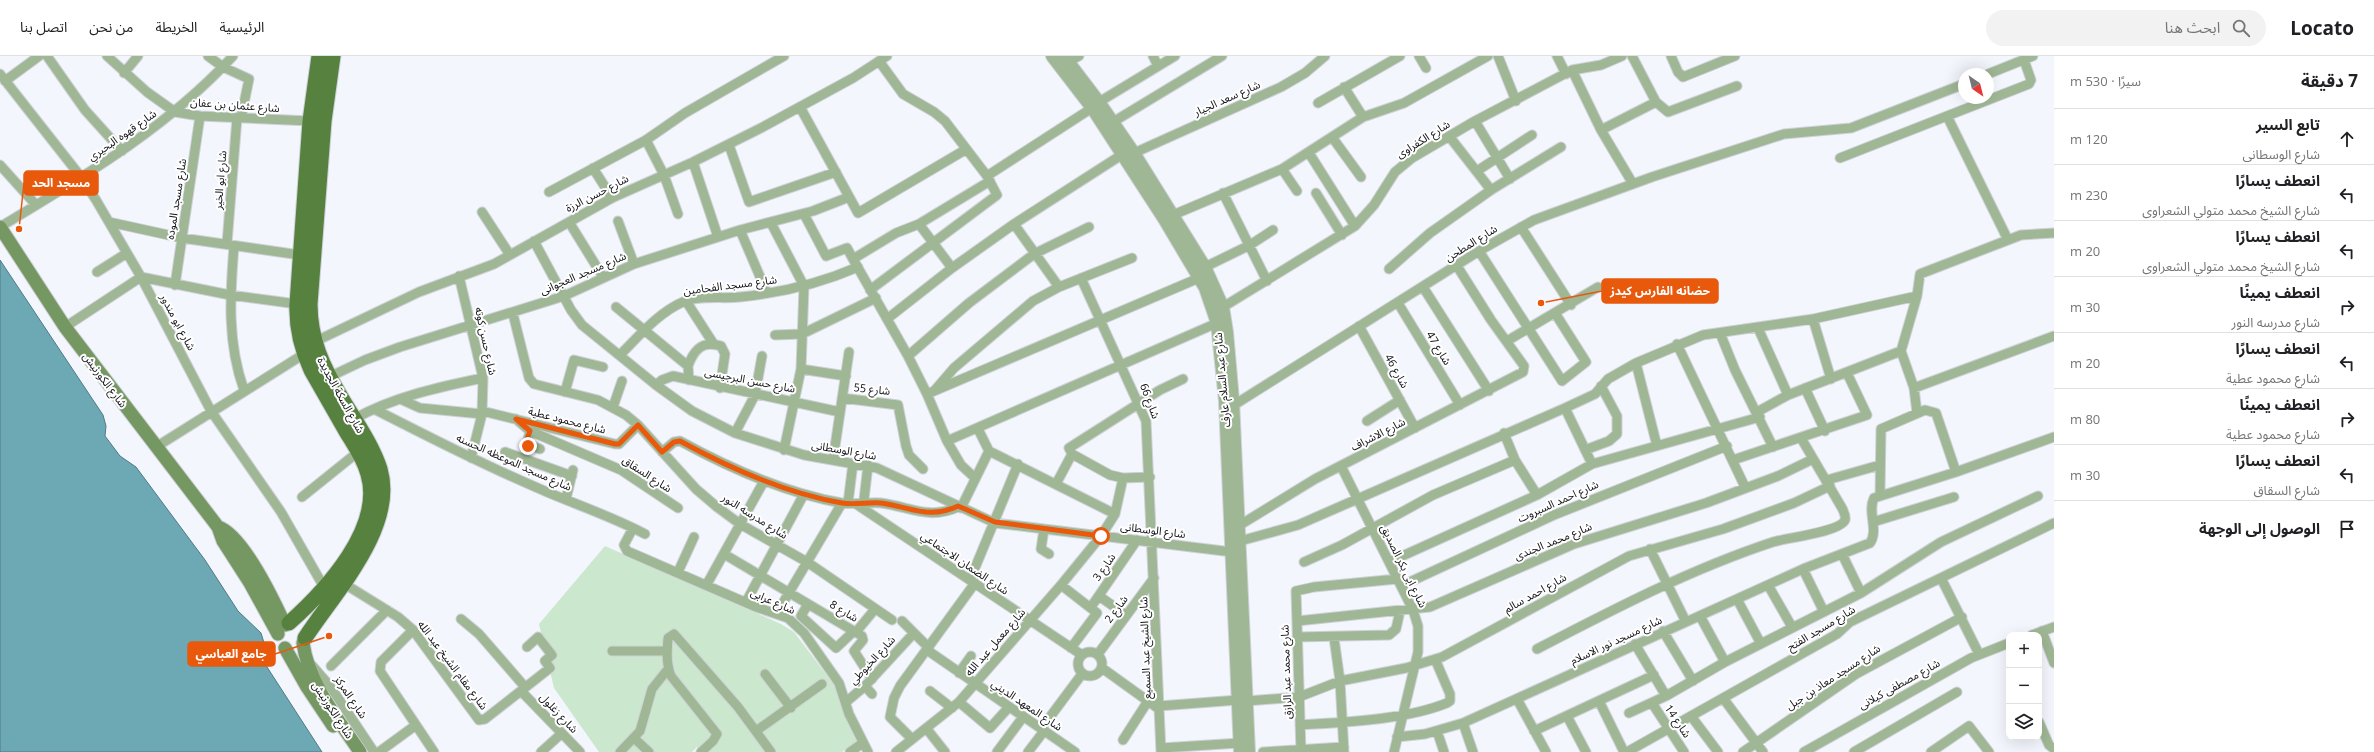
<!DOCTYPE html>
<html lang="ar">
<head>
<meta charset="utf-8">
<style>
	body { margin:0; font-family:"Open Sans","Noto Sans Arabic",sans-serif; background:#f2f2f2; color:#202124; direction:rtl }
	.controls { position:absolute; right:12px; bottom:12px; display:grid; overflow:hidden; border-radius:8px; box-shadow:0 4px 16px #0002 }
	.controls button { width:36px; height:36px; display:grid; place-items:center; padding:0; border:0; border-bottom:1px solid #e0e0e0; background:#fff; color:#202124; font:20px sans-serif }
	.compass { position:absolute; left:1958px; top:12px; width:36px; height:36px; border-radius:50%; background:#fff; box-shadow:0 4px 16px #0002; rotate:145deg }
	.stop { position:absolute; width:12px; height:12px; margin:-9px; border:3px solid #ea580c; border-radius:50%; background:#fff }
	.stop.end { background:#ea580c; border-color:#fff; box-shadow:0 1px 4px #0008 }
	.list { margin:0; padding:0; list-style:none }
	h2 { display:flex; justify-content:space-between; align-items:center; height:52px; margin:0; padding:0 16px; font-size:17px }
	h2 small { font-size:13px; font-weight:400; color:#757577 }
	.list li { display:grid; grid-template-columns:26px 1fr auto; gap:12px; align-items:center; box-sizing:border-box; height:56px; padding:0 16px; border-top:1px solid #e0e0e0 }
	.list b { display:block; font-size:15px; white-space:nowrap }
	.list p { margin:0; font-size:13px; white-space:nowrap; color:#757577 }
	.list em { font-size:13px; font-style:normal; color:#757577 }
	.icon { flex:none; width:22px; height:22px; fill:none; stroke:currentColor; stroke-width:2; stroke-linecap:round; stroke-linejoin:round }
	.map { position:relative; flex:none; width:2054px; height:696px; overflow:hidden; direction:ltr }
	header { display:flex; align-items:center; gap:24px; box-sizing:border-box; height:56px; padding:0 20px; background:#fff; border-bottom:1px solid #e0e0e0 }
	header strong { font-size:19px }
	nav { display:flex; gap:22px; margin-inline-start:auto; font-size:14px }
	.search { width:280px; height:36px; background:#f2f2f2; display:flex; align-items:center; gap:10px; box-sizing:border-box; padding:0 14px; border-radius:22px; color:#757577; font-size:15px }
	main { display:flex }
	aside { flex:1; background:#fff }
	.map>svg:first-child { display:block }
	.green { fill:#cbe7cd }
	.water { fill:#6da8b5; stroke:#517a85 }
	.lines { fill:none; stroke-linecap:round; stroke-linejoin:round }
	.minor-casing { stroke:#cfd1d8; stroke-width:11 }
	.tertiary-casing { stroke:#cfd1d8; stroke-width:14 }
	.secondary-casing { stroke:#cfd1d8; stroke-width:15 }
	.primary-casing { stroke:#cfd1d8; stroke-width:17 }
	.minor { stroke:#9fb794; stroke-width:9 }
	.tertiary { stroke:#9fb794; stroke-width:12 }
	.secondary { stroke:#759863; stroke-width:13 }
	.primary { stroke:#56813f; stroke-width:15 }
	.route { stroke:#ea580c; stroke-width:5 }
	.labels { text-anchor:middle; stroke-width:4; stroke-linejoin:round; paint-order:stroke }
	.street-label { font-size:11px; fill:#0f1014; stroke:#fff }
	.leader { fill:none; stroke:#e8590c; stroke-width:1.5 }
	.callout-dot { fill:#e8590c; stroke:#fff; stroke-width:1.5 }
	.callout { fill:#e8590c; stroke:#e8590c; stroke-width:1.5 }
	.callout-label { font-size:12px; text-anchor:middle; font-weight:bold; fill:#fff }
</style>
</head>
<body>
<header>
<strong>Locato</strong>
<div class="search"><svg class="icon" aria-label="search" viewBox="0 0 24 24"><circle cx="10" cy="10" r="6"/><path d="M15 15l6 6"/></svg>ابحث هنا</div>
<nav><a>الرئيسية</a><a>الخريطة</a><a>من نحن</a><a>اتصل بنا</a></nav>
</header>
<main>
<aside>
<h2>7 دقيقة<small>سيرًا · 530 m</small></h2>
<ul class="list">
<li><svg class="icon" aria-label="ahead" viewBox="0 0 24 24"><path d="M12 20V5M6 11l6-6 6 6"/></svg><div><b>تابع السير</b><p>شارع الوسطانى</p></div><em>120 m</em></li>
<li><svg class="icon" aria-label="left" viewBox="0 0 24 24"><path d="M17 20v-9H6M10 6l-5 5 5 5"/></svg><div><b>انعطف يسارًا</b><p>شارع الشيخ محمد متولي الشعراوى</p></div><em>230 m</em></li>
<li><svg class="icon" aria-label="left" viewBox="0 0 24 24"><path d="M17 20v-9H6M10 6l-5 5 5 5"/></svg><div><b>انعطف يسارًا</b><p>شارع الشيخ محمد متولي الشعراوى</p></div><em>20 m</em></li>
<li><svg class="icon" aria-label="right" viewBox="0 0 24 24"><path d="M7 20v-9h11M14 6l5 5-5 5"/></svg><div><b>انعطف يمينًا</b><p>شارع مدرسه النور</p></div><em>30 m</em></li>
<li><svg class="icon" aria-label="left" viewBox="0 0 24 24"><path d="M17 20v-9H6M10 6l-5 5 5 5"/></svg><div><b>انعطف يسارًا</b><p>شارع محمود عطية</p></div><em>20 m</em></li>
<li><svg class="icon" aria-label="right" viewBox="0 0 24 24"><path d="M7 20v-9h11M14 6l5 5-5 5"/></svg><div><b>انعطف يمينًا</b><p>شارع محمود عطية</p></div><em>80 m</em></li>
<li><svg class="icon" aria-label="left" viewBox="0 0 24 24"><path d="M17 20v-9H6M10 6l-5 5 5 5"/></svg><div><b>انعطف يسارًا</b><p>شارع السقاق</p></div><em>30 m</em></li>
<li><svg class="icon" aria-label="arrive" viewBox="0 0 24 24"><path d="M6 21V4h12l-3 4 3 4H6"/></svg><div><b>الوصول إلى الوجهة</b></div></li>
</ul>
</aside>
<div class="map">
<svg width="2054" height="696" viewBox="0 0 2054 696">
	<rect width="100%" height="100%" fill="#f4f6fd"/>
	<!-- green -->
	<path class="green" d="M605 490 781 568 794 576 838 634 845 661 857 686 842 696H702L697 691 692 696H599L554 632 539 568Z"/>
	<!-- water -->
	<path class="water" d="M0 204 103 359 106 370 105 380 120 400 136 411 205 504 238 555 261 577 265 590 263 601 267 611 322 696H0Z"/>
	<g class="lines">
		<defs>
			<path id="minor" d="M47 0 85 54 122 95
				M107 0 147 36 175 56 200 60 310 65
				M208 0 223 11 249 23 241 62
				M1153 0 1158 10
				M1419 0 1426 12
				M1498 0 1516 45
				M1557 0 1566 18
				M1632 0 1656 46 1668 56 1737 30
				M1671 0 1678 16 1683 21 1735 0
				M1068 6 1079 0
				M1572 14 1601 74 1656 46
				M124 17 138 0
				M0 18 81 121 96 144 141 221 211 355 281 456 325 533
				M1988 18 2033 0
				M5 25 39 0
				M1344 31 1363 61
				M1099 46 1175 0
				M1318 47 1400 0
				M800 51 858 157 965 94
				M1475 65 1510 123
				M1113 66 1222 0
				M1601 74 1633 128
				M1449 80 1491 134
				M1332 81 1361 121
				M646 84 664 119 678 158
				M729 89 749 146 836 116
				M1134 97 1281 31 1305 17 1325 0
				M1309 97 1355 170
				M1840 102 1947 60
				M693 106 718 181
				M0 109 36 149
				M593 112 612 142
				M1282 113 1297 135
				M1477 115 1532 79
				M987 120 1092 52
				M990 125 919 168 896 177 853 203 908 300 927 338 947 385 1217 267
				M549 136 646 84 685 57 784 0
				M1223 137 1267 225
				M1316 137 1342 179
				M482 156 510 199
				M804 158 826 200 847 192 853 203
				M1173 159 1282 113 1363 61 1404 47 1488 0
				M618 165 634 208
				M109 166 182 182 300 199
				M569 166 603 221
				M771 167 804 230 801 313 784 394
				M919 168 952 212
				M1014 168 1059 231
				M0 171C83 121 167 72 233 0
				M1521 171 1571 249
				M740 174 767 237
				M2008 184 1947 60 2029 28 2031 24 2024 4
				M534 185 571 254 582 269 656 329 692 355 735 377 804 399 877 412 995 467 1232 496
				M227 187 237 62
				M234 190C230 239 227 287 244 334
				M1479 195 1562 325 1586 306 1555 257
				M1205 211 1250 189 1273 174
				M1389 213 1430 177 1491 134 1561 91
				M97 216 127 197
				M459 220 483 322 482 358 471 402
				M1081 222 1146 365 1161 696
				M175 229 200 60
				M1423 231 1489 335
				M870 234 997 139 987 120 945 65 934 56 903 38 879 5
				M686 245 713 287
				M1398 247 1460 349
				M616 251 688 310 689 324
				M1223 251 1355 170 1374 149 1395 116 1412 102 1475 65 1572 14 1601 9 1622 0
				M513 258 529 322 534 328 598 344 626 359 638 369 696 433 717 451 740 468 807 506 892 564
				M887 263 952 212 1014 168 1123 98
				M1813 263 1831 323
				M1359 270 1415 372
				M65 271 141 221 230 239 297 248
				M1758 272 1788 339
				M1720 277 1735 314 1773 391
				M775 279 802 278 876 242
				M1507 285 1598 231
				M314 286 419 236 494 208 612 142 693 106 761 72 853 22 887 0
				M1677 288 1745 431
				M620 299C638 281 659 256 683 246 699 239 723 243 740 241 781 237 821 227 858 211
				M908 300 969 247 1034 198 1089 171
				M1636 307 1657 390
				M688 310C694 293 703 284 721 290L725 298 720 332
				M801 313 846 320
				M329 321 365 304 400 291 564 240 634 208 740 174 813 155 849 141
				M656 329 662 324 673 320 840 356
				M1805 332 1825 375
				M1914 332 2054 280
				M935 334 954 312 1033 245 1059 231 1132 202
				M565 336 574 304 603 311
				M927 338 1199 222
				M842 342 898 349 906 390 909 399 923 413
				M400 343 420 352 482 358
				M1234 349 1479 195 1534 164 1652 121 1784 78 1851 72 1964 28
				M613 351 622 325
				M1565 352 1592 408
				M374 353C431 382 488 411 547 436 580 450 613 461 645 478
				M482 355 615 388H619L638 369
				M1757 356 1788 339 1901 295
				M1917 357 1914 332 1901 295 1917 240 1920 218 2021 179 2054 177
				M354 363C393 341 439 331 483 322
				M516 363 530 375 621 414 678 452
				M1367 365 1400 344
				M978 373 989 395 1115 458
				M530 375 527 388 540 393
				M735 377 755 339 762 300
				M1504 377 1515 404 1537 439
				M947 385 961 409 975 422
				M156 391 304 298
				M1585 394 1609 385 1617 378V360L1601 330
				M505 396 572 420
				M662 396 674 386 680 385C731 413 785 437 842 447 855 449 868 446 881 447 911 451 928 464 958 451
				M833 404 849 296
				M1733 404 1867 359 1847 317
				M1341 410 1413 554 1418 570V596L1394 696
				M1956 416 2054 381
				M1150 421 1123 422 1110 419 1072 398 1069 392 1160 334 1183 323
				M1827 424 1880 409
				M1056 428 1072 398
				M302 441 358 396
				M566 443 573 414
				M848 447 853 407
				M856 448 1082 599
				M863 452 868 409
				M961 452 989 395
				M1873 466 1954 441
				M1240 469 1315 423 1523 316 1524 310 1491 264 1457 210
				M633 472 624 489 627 495 756 551 788 562 804 577 839 627 849 658 868 696
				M1044 473 1041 493 1049 498
				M1240 485 1298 469 1565 352 1595 338 1608 323 1636 307 1703 279 1813 263 1917 240
				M1650 493 1686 566
				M724 498 862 580 863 584 854 595 872 623
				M1842 498 1861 537
				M1304 506 1342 489 1433 439 1515 404
				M1389 506 1537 439 1592 408 1760 361
				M1803 513 1824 556
				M678 516 694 481
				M1941 522 1979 598
				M970 524 1018 408
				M343 527 398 561 413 574 479 664 485 663 550 612 545 605 552 599 538 581 527 591
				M707 528 764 425
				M1061 529 1097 557 1071 592
				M1768 529 1792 571
				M1401 530 1554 459 1727 390
				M1099 540 1126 559
				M1737 543 1761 588
				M746 546 804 438
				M808 548 801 560 836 592 854 575
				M1091 551 1137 484
				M777 557 842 447
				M1700 560 1725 606
				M461 563 479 578 525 631
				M902 565 929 592
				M1297 565 1430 551 1574 488 1706 447 1778 420 1813 403
				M413 574 381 606 380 615 434 696
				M1663 575 1693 625
				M2042 575 2054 607
				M856 576 875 553
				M2032 579 2054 571
				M1297 581 1389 579 1396 573 1400 555
				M1334 582 1340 625 1344 696
				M1635 588 1666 640
				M1537 593C1614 553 1691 513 1773 486 1786 482 1840 476 1845 464 1846 460 1844 456 1842 452L1801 382
				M927 594 1075 696
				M612 595H667
				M1078 608a12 12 0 1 1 24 0a12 12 0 1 1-24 0Z
				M1098 598 1154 522
				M309 606 330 630 374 696
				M331 610 387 554
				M1102 612 1159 653
				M959 617 971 600
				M765 618 791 652
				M865 630 872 638
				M521 635 580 696
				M930 635 952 652
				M1723 642 1763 696
				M1517 643 1546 696
				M1247 645 1299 641 1340 625 1406 612 1442 601 1629 500 1723 473 1794 447 1830 430
				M1599 645 1624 696
				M846 646 865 630 914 577
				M959 646 990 672 1009 651
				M1652 647 1684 696
				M1159 650 1238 644
				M1629 657 1666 640 1725 606 1861 537 1941 486 2038 440
				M1567 660 1586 696
				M1691 660 1718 696
				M2039 666 2049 689 2054 693
				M1463 667 1473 696
				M1300 669C1345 666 1405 664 1447 647L1450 645V638L1435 603
				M926 672 945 696
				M1041 673 1082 618
				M756 675 822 628
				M1437 675 1444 696
				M1534 675 1654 619
				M1397 681 1425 678 1463 667 1803 513 1870 487C1879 474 1867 456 1874 442L1956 416 1936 357 1925 354 1881 373 1880 439
				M634 682 649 696
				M912 683 890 661 894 642 900 630 975 527
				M1123 684 1148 645
				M1161 692 1240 687
				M379 696 416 669
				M541 696 561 678
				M620 696 640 675 652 633 668 613
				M701 696 713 685 717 678 671 620C666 608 667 595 668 582L674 578 738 651 771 696
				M850 696 863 687
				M896 696 959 646 1061 529 1101 480 1115 458 1123 422
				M997 696 1023 661
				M1028 696 1044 675
				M1263 696 1344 691
				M1301 696 1296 535 1314 531 1397 523
				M1627 696 1837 578 1850 566 2054 467
				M1743 696 1856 618 1962 561
				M1804 696 1971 602 2009 587
				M1854 696 1957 636
				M1931 696 1969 670 1989 696"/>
			<path id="tertiary" d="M1052 0 1092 52 1164 163 1205 232 1217 267 1225 345 1240 696
				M1064 0 1099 46 1134 97 1205 211 1223 251 1227 276 1233 344 1249 696"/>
			<path id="secondary" d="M0 171 65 271 218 471 223 485 250 527 278 578
				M218 471C242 478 274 545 285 569
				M303 587C309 629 337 661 360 696
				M285 592 307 631 333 670"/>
			<path id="primary" d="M289 567C326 534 384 472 368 418 364 403 355 390 347 377 335 356 323 335 311 314 301 292 296 272 297 248L310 65 319 0
				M305 582C335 536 397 471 380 413 372 388 354 363 341 341 323 311 310 284 310 248L324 65 333 0"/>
		</defs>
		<!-- minor casing -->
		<use href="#minor" class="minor-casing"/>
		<!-- tertiary casing -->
		<use href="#tertiary" class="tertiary-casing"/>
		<!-- secondary casing -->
		<use href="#secondary" class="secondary-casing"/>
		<!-- primary casing -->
		<use href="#primary" class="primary-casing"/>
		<!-- minor -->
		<use href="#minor" class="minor"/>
		<!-- tertiary -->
		<use href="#tertiary" class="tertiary"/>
		<!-- secondary -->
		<use href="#secondary" class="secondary"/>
		<!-- primary -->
		<use href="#primary" class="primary"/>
	</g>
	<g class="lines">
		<!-- route -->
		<path class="route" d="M528 390 526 386 530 375 516 363 615 388H619L638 369 662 396 674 386 680 385C731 413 785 437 842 447 855 449 868 446 881 447 911 451 929 464 958 450L995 466 1101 480"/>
	</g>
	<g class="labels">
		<!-- street labels -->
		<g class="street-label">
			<text transform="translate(1227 42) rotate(-24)" y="4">شارع سعد الجيار</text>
			<text transform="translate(235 49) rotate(4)" y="4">شارع عثمان بن عفان</text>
			<text transform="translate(122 79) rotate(-35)" y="4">شارع قهوه البحيري</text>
			<text transform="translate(1423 83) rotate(-32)" y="4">شارع الكفراوى</text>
			<text transform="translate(220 124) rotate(-85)" y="4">شارع ابو الخير</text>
			<text transform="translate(597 137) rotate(-27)" y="4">شارع حسن الرزة</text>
			<text transform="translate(176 143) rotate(-81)" y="4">شارع مسجد الموده</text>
			<text transform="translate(1471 187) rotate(-32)" y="4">شارع المطحن</text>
			<text transform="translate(583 217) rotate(-23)" y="4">شارع مسجد العجوانى</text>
			<text transform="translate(730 229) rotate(-7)" y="4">شارع مسجد الفحامين</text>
			<text transform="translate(178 266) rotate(62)" y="4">شارع ابو مندور</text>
			<text transform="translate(486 285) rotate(78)" y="4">شارع حسن كوته</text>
			<text transform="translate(1439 292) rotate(59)" y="4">شارع 47</text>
			<text transform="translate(1397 315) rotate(61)" y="4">شارع 46</text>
			<text transform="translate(105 324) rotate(53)" y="4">شارع الكورنيش</text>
			<text transform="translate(750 324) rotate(11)" y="4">شارع حسن البرجيسى</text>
			<text transform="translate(1222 324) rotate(-95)" y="4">شارع عبد السلام عارف</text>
			<text transform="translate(872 333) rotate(6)" y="4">شارع 55</text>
			<text transform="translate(341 339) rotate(61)" y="4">شارع السكة الجديدة</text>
			<text transform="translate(1150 345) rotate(69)" y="4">شارع 66</text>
			<text transform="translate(567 364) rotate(14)" y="4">شارع محمود عطية</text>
			<text transform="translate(1378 378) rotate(-27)" y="4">شارع الاشراف</text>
			<text transform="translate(844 394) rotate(10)" y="4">شارع الوسطانى</text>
			<text transform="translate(514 406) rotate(24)" y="4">شارع مسجد الموعظه الحسنه</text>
			<text transform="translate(647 418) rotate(33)" y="4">شارع السقاق</text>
			<text transform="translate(1558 445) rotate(-24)" y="4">شارع احمد السبروت</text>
			<text transform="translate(755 460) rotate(32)" y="4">شارع مدرسه النور</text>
			<text transform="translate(1153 474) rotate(7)" y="4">شارع الوسطانى</text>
			<text transform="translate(1553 485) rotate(-22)" y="4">شارع محمد الجندى</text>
			<text transform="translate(965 507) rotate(34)" y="4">شارع الضمان الاجتماعي</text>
			<text transform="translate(1404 510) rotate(64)" y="4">شارع ابى بكر الصديق</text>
			<text transform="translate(1104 511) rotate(-55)" y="4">شارع 3</text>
			<text transform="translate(1535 537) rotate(-29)" y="4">شارع احمد سالم</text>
			<text transform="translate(773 545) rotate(24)" y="4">شارع عرابى</text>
			<text transform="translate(1116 553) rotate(-54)" y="4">شارع 2</text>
			<text transform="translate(844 555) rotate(31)" y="4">شارع 8</text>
			<text transform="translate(1821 572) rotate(-31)" y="4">شارع مسجد الفتح</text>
			<text transform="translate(1616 584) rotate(-25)" y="4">شارع مسجد نور الاسلام</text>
			<text transform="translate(995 586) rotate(-49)" y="4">شارع معمل عبد الله</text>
			<text transform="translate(1145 592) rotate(-92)" y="4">شارع الشيخ عبد السميع</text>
			<text transform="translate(872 604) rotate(-47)" y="4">شارع الخيوطي</text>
			<text transform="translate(453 609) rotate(53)" y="4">شارع مقام الشيخ عبد الله</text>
			<text transform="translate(1286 616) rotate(-92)" y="4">شارع محمد عبد الرازق</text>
			<text transform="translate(1833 621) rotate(-33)" y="4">شارع مسجد معاذ بن جبل</text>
			<text transform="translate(1899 628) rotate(-29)" y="4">شارع مصطفى كيلانى</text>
			<text transform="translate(351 641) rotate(56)" y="4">شارع المركز</text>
			<text transform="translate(1027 649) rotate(34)" y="4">شارع المعهد الديني</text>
			<text transform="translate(333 654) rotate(57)" y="4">شارع الكورنيش</text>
			<text transform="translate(559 657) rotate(47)" y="4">شارع زغلول</text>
			<text transform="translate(1678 665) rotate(56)" y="4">شارع 14</text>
		</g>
	</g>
	<!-- callouts -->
	<path class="leader" d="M19 173L24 127M1541 247L1602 235M329 580L275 598"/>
	<g class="callout-dot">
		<circle cx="19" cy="173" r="4"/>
		<circle cx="1541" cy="247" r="4"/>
		<circle cx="329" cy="580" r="4"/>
	</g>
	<g class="callout">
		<rect x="24" y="115" width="74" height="24" rx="4"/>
		<rect x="1602" y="223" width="116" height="24" rx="4"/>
		<rect x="188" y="586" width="87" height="24" rx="4"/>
	</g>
	<g class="callout-label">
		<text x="61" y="131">مسجد الحد</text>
		<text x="1660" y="239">حضانه الفارس كيدز</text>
		<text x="231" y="602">جامع العباسي</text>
	</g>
</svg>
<div class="controls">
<button>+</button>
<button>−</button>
<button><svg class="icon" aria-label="layers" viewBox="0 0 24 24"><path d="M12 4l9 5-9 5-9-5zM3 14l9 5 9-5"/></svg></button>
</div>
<svg class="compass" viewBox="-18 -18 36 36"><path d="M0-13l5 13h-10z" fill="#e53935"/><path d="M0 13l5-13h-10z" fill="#757577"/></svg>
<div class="stop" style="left:1101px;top:480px"></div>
<div class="stop end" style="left:528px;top:390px"></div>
</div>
</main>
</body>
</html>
